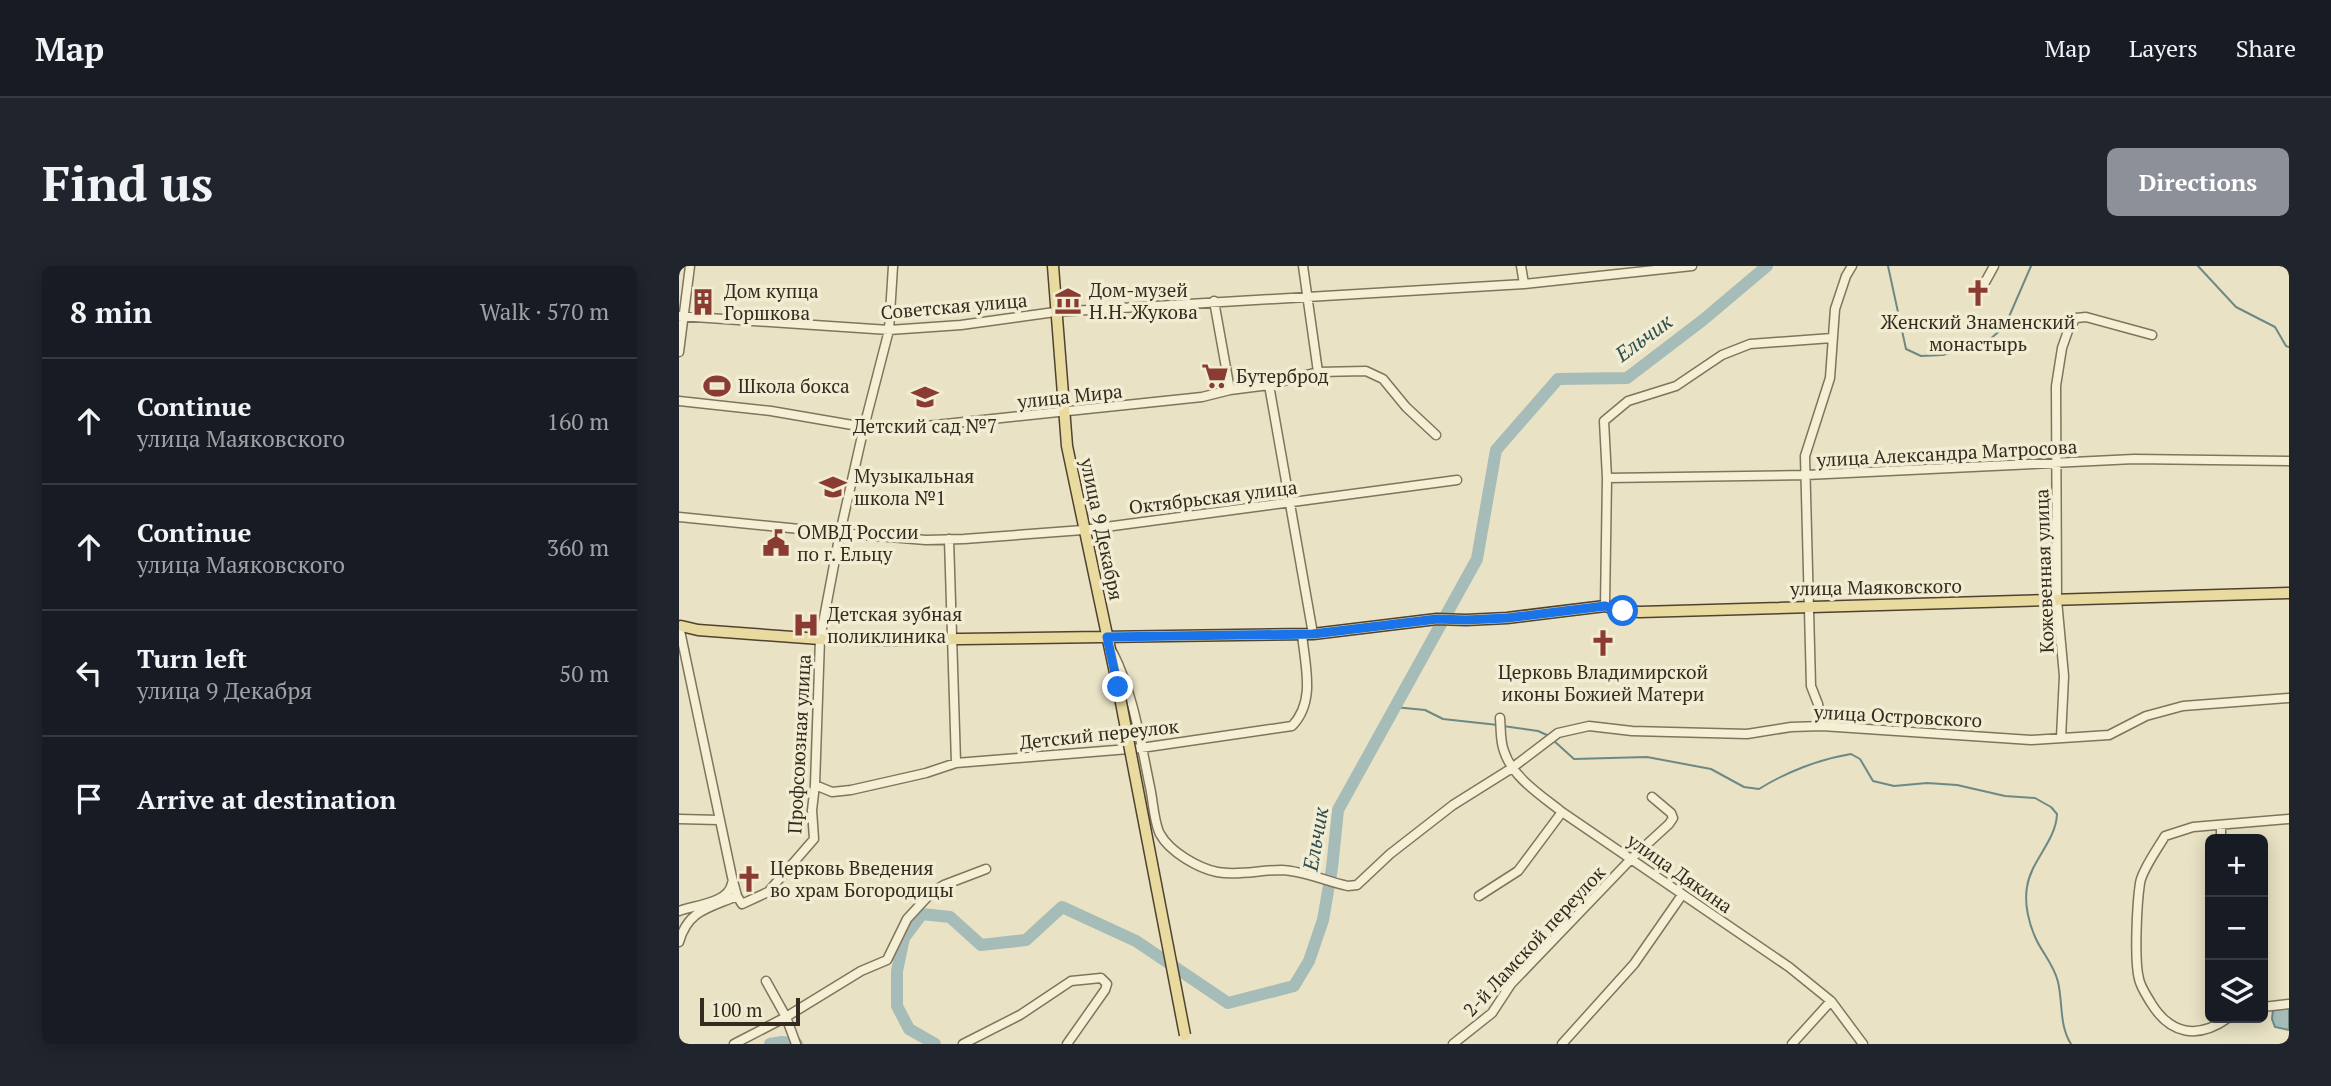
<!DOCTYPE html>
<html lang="en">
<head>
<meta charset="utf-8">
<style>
	body { margin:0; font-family:"PT Serif",serif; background:#20242c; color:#f1f3f6 }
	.controls { position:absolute; right:21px; bottom:21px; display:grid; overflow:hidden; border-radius:10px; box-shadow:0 4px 18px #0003 }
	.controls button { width:63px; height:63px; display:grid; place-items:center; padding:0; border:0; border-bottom:2px solid #363941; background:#171b24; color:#f1f3f6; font:35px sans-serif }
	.scale { position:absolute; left:21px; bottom:18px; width:100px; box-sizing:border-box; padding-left:7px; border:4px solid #332b1f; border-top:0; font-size:19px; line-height:24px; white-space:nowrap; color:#332b1f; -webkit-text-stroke:5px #f1ecd2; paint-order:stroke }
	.stop { position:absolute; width:21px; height:21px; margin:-16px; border:5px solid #1a73e8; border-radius:50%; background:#fff }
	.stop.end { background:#1a73e8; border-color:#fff; box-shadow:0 2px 7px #0008 }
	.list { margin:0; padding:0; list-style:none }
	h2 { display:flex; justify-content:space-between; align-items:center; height:91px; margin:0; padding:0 28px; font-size:30px }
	h2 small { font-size:23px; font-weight:400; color:#9ea1a6 }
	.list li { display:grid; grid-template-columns:46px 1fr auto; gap:21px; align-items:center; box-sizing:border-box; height:126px; padding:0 28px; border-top:2px solid #363941 }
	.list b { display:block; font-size:26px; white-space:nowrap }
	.list p { margin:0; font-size:23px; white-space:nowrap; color:#9ea1a6 }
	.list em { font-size:23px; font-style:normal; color:#9ea1a6 }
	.icon { flex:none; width:38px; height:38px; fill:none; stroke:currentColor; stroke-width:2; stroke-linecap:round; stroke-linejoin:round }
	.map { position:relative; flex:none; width:1610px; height:778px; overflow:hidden; border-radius:10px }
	header { display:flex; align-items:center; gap:42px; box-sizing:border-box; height:98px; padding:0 35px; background:#171b24; border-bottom:2px solid #363941 }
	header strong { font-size:33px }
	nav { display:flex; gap:38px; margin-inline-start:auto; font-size:24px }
	.intro { display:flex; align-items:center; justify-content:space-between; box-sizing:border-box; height:168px; padding:0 42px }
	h1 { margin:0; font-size:49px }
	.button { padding:18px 32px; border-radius:10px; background:#8c9099; color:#fff; font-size:24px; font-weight:700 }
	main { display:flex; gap:42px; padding:0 42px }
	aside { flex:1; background:#171b24; border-radius:10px; box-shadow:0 4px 18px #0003 }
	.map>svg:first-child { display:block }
	.water { fill:#a5bcb8; stroke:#6d8986; stroke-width:2 }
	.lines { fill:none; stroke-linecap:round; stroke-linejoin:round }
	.stream { stroke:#6d8986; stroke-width:2 }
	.river { stroke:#a5bcb8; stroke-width:12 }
	.minor-casing { stroke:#81745c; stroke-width:11 }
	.major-casing { stroke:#504230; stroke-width:13 }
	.minor { stroke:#f5efd6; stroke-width:8 }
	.major { stroke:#e9da9f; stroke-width:10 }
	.major-bridge-casing { stroke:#504230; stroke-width:13; stroke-linecap:butt }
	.major-bridge { stroke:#e9da9f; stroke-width:10 }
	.route { stroke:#1a73e8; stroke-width:9 }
	.labels { text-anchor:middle; stroke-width:7; stroke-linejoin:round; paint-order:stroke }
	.poi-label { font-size:19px; fill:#332b1f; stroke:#f1ecd2; text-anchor:start }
	.street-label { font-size:19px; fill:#332b1f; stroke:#f1ecd2 }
	.water-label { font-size:21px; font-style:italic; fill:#2f4f51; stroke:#f1ecd2 }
</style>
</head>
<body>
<header>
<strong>Map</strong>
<nav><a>Map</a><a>Layers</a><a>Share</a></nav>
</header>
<div class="intro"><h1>Find us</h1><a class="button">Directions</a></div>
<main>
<aside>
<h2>8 min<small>Walk · 570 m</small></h2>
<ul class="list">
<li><svg class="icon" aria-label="ahead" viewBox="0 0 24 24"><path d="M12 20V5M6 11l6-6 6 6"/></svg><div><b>Continue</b><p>улица Маяковского</p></div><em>160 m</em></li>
<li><svg class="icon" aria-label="ahead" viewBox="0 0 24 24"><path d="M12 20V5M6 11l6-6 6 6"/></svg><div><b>Continue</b><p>улица Маяковского</p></div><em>360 m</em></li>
<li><svg class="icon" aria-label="left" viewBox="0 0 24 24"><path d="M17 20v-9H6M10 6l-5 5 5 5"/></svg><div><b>Turn left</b><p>улица 9 Декабря</p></div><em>50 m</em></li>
<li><svg class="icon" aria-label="arrive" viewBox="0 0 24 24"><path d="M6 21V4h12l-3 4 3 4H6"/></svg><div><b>Arrive at destination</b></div></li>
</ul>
</aside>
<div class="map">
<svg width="1610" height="778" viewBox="0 0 1610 778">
	<rect width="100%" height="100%" fill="#e9e2c4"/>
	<!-- water -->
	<path class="water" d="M1604 741 1610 742V764L1596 761 1593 753 1594 744Z"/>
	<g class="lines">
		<!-- stream -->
		<path class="stream" d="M1209 0 1227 83 1242 90 1264 89 1309 75 1326 60 1352 0
			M1519 0 1557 41 1596 61 1607 80 1610 81
			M715 441 746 444 764 453 819 459
			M824 460 859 465 870 470
			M874 474 895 493 968 491 1032 503 1065 521 1080 523C1107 506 1141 493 1172 488L1181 493 1194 515 1215 520 1248 517 1278 519 1326 530 1356 532 1372 541 1378 548C1377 575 1352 594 1348 621 1345 638 1350 658 1357 673 1364 688 1375 699 1379 716 1384 737 1380 759 1392 778"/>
		<!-- river -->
		<path class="river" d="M91 778 103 776 118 778
			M256 778 230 763 218 740V705L225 672 243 648 271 651 302 679 347 674 383 641 457 675 549 737 615 720 630 695 644 654 653 602 659 544 798 293 817 184 879 113 948 112 1024 54 1088 0"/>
		<defs>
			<path id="minor" d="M624 0 639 106
				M842 0 845 18
				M1304 20 1315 0
				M535 35 551 124
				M0 50 210 64 282 59 376 46 845 18 1013 0
				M0 86 11 0
				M590 119 634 368
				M0 135 92 145 185 161H215L247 160 523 131 551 124 590 119 639 106 687 105 704 113 727 141 757 169
				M928 212 1127 209 1455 193 1610 195
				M0 251 161 267 247 274 285 273 404 264 778 214
				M270 273 277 497
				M926 340 928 212 925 155 949 135 997 120 1043 89 1071 78 1153 72
				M0 360 53 611 58 630 63 638 89 626 135 573 133 544 136 519 141 373 161 267 185 161 210 64 214 0
				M434 387C454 426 462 478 471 521 474 534 475 557 481 568 491 586 519 602 538 606 559 610 580 604 602 604 626 605 646 615 669 620L678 619 711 588 774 539 833 502 879 467 910 460 953 465 1068 468 1112 461 1143 460 1352 474 1430 469 1467 450 1504 440 1610 432
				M821 452C822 462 821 475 825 485 833 511 863 530 883 546L1110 701 1152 735 1184 778
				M1143 460 1139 438 1132 420 1126 190 1151 112 1156 43 1167 10 1173 0
				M1382 472 1385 410 1378 334 1377 120 1383 82 1390 62 1397 52 1407 51 1473 69
				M136 519 153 526 172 524 247 507 277 497 462 482 613 460C637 435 626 400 623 368
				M0 553 40 554
				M1542 559V573
				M800 630 839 605 883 546
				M0 645C16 639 50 637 53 617
				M0 676C9 644 30 642 58 630
				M87 715 107 751 117 778
				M1584 741 1610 738
				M1549 752C1518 774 1491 768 1472 737 1468 730 1462 722 1460 713 1455 694 1458 637 1461 617 1463 604 1479 582 1486 570L1514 561 1610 553
				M55 778 107 751 182 705 208 694 228 653 252 627 265 619 307 603
				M284 778 341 749 392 715 422 712 428 718 426 724 388 778
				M774 778 813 747 832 718 953 592 990 558 994 552 992 547 973 531
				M883 778 955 698 1003 629
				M1113 778 1152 735"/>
			<path id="major" d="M374 0 388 180 439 421
				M2 360 19 364 141 373 206 374 634 368 758 353 787 354 828 352 926 340 944 345 961 346 1610 327"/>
		</defs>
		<!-- minor casing -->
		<use href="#minor" class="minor-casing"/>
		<!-- major casing -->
		<use href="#major" class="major-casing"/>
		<!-- minor -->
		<use href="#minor" class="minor"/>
		<!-- major -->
		<use href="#major" class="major"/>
		<defs>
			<path id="major-bridge" d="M439 421 506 769"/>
		</defs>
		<!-- major-bridge casing -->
		<use href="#major-bridge" class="major-bridge-casing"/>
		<!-- major-bridge -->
		<use href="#major-bridge" class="major-bridge"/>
	</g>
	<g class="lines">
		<!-- route -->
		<path class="route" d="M439 421 428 371 634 368 758 353 787 354 828 352 926 340 944 345"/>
	</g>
	<!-- icons -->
	<defs>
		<symbol id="church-bare" viewBox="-9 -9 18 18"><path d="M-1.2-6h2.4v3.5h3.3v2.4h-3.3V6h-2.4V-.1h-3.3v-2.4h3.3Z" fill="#8a3c32" stroke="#f1ecd2" stroke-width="2.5" paint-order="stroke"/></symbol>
		<symbol id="museum-bare" viewBox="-9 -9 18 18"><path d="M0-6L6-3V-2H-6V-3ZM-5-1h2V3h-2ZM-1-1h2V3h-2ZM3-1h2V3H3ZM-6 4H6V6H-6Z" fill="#8a3c32" stroke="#f1ecd2" stroke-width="2.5" paint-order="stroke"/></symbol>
		<symbol id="building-bare" viewBox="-9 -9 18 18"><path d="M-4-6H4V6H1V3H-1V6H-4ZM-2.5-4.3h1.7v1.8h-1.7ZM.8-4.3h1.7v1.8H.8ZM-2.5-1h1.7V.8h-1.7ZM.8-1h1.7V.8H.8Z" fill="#8a3c32" stroke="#f1ecd2" stroke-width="2.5" paint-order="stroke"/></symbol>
		<symbol id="supermarket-bare" viewBox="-9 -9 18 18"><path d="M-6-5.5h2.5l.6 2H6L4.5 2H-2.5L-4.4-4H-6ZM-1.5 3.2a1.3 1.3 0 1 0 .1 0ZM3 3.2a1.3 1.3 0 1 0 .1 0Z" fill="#8a3c32" stroke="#f1ecd2" stroke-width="2.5" paint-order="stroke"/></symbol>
		<symbol id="stadium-bare" viewBox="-9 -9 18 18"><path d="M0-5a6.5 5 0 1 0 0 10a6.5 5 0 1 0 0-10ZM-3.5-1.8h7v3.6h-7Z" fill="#8a3c32" stroke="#f1ecd2" stroke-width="2.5" paint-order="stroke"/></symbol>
		<symbol id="school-bare" viewBox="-9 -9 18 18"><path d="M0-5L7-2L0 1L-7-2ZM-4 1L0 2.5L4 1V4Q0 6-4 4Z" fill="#8a3c32" stroke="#f1ecd2" stroke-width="2.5" paint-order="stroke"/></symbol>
		<symbol id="university-bare" viewBox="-9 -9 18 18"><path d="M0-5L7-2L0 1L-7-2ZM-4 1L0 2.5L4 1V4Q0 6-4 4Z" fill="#8a3c32" stroke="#f1ecd2" stroke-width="2.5" paint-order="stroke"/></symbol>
		<symbol id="civic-bare" viewBox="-9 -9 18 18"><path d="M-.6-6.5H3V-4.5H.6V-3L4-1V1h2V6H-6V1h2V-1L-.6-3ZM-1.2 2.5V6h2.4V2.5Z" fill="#8a3c32" stroke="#f1ecd2" stroke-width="2.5" paint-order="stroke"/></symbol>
		<symbol id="hospital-bare" viewBox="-9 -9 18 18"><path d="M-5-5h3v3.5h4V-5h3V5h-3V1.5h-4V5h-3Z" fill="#8a3c32" stroke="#f1ecd2" stroke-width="2.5" paint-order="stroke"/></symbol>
	</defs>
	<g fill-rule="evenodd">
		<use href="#church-bare" x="1280" y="8" width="38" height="38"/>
		<use href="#museum-bare" x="370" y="16" width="38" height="38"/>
		<use href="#building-bare" x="5" y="17" width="38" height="38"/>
		<use href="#supermarket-bare" x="517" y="91" width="38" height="38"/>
		<use href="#stadium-bare" x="19" y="101" width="38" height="38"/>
		<use href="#school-bare" x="227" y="112" width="38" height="38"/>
		<use href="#university-bare" x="135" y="202" width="38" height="38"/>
		<use href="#civic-bare" x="78" y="258" width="38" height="38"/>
		<use href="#hospital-bare" x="108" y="340" width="38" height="38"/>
		<use href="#church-bare" x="905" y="358" width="38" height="38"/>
		<use href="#church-bare" x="51" y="594" width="38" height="38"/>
	</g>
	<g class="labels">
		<!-- poi labels -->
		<g class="poi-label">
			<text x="410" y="31">Дом-музей<tspan x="410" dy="22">Н.Н. Жукова</tspan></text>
			<text x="45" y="32">Дом купца<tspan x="45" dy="22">Горшкова</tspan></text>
			<text x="1299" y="63" text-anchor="middle">Женский Знаменский<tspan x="1299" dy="22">монастырь</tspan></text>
			<text x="557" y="117">Бутерброд</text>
			<text x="59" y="127">Школа бокса</text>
			<text x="246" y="167" text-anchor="middle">Детский сад №7</text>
			<text x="175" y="217">Музыкальная<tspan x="175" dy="22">школа №1</tspan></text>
			<text x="118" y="273">ОМВД России<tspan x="118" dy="22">по г. Ельцу</tspan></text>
			<text x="148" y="355">Детская зубная<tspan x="148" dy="22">поликлиника</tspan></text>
			<text x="924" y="413" text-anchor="middle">Церковь Владимирской<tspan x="924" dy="22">иконы Божией Матери</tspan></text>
			<text x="91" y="609">Церковь Введения<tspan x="91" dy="22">во храм Богородицы</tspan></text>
		</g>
		<!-- street labels -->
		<g class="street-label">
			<text transform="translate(275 40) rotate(-5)" y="7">Советская улица</text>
			<text transform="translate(391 130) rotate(-6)" y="7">улица Мира</text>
			<text transform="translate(1268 187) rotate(-3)" y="7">улица Александра Матросова</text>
			<text transform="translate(534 231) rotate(-7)" y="7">Октябрьская улица</text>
			<text transform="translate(423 263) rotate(78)" y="7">улица 9 Декабря</text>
			<text transform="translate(1365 305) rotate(-92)" y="7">Кожевенная улица</text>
			<text transform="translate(1197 321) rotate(-1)" y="7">улица Маяковского</text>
			<text transform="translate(1219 450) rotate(3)" y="7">улица Островского</text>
			<text transform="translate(420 468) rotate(-6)" y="7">Детский переулок</text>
			<text transform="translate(120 478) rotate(-87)" y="7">Профсоюзная улица</text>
			<text transform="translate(1001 607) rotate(35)" y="7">улица Дякина</text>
			<text transform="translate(855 675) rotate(-47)" y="7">2-й Ламской переулок</text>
		</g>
		<!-- water labels -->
		<g class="water-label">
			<text transform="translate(965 72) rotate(-36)" y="7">Ельчик</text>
			<text transform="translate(637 573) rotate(-80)" y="7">Ельчик</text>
		</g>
	</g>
</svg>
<div class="controls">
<button>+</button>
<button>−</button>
<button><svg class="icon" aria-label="layers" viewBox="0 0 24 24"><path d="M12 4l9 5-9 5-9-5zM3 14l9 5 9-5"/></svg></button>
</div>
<div class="scale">100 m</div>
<div class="stop" style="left:944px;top:345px"></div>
<div class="stop end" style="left:439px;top:421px"></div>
</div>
</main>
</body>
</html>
